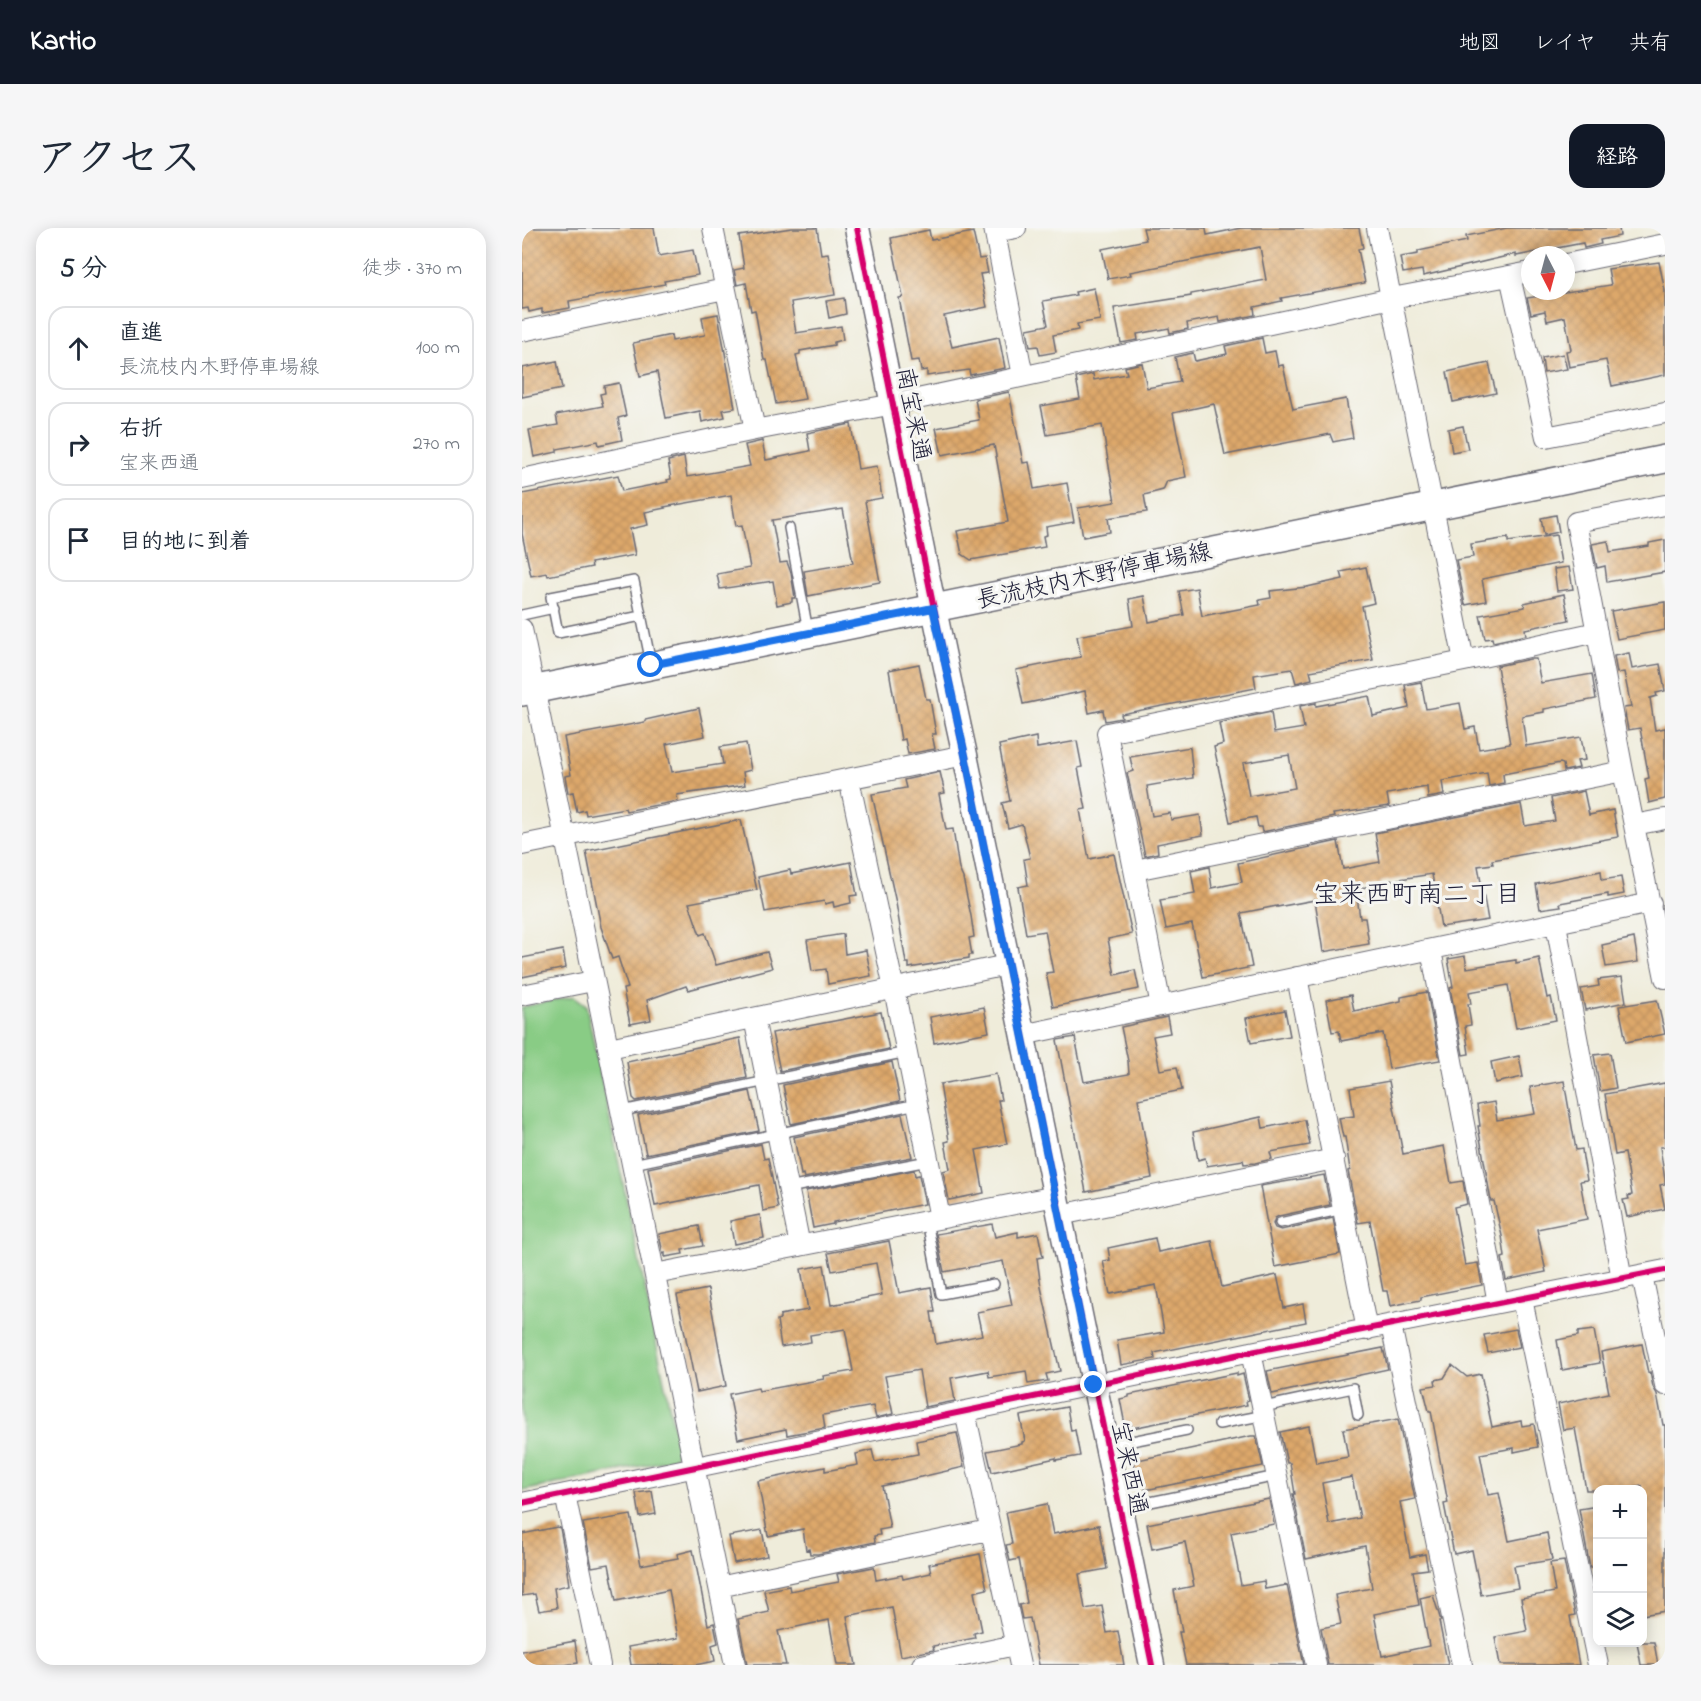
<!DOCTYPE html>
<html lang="ja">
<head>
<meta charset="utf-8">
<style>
	body { margin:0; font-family:"Indie Flower","Klee One",sans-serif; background:#f6f6f7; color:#1f2937 }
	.controls { position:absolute; right:18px; bottom:18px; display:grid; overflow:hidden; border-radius:12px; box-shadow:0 3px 15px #0003 }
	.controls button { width:54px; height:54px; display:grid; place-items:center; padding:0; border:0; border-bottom:2px solid #e0e1e3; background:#fff; color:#1f2937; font:30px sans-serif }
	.compass { position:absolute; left:999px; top:18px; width:54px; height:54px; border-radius:50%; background:#fff; box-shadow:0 3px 15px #0003; rotate:174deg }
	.stop { position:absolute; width:18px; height:18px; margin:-14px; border:4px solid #1a73e8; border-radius:50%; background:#fff }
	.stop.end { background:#1a73e8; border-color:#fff; box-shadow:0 2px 6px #0008 }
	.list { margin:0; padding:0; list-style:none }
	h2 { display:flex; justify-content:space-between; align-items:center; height:78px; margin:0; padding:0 24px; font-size:26px }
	h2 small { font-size:20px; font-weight:400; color:#747a83 }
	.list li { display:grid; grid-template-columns:39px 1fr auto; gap:18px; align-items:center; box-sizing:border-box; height:84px; margin:0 12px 12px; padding:0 12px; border:2px solid #e0e1e3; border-radius:18px }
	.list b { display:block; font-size:22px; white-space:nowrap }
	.list p { margin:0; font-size:20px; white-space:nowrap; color:#747a83 }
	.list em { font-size:20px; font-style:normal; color:#747a83 }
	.icon { flex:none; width:33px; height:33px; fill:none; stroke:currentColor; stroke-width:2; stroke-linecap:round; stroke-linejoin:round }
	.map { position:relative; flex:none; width:1143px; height:1437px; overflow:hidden; border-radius:18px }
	header { display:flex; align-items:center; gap:36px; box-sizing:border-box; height:84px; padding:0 30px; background:#111827; color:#fff }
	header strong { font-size:28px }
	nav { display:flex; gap:33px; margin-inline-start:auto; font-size:21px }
	.intro { display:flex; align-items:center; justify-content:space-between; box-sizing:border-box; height:144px; padding:0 36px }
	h1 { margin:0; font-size:42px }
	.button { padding:15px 27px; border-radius:18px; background:#111827; color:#fff; font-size:21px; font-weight:700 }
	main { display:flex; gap:36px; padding:0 36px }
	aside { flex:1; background:#fff; border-radius:18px; box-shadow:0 3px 15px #0003 }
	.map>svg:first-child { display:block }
	.green { fill:#89cc85; stroke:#567760; stroke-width:1.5 }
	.building { fill:url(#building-cross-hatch); fill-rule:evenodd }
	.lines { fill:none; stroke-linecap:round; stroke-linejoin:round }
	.service-casing { stroke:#6a6973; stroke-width:12 }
	.minor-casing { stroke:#6a6973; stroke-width:22 }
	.tertiary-casing { stroke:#6a6973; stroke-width:27 }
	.secondary-casing { stroke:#6a6973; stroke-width:30 }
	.service { stroke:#fff; stroke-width:9 }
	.minor { stroke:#fff; stroke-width:20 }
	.tertiary { stroke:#fff; stroke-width:24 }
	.secondary { stroke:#fff; stroke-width:27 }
	.cycleway-casing { stroke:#f6f6f2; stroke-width:10 }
	.cycleway { stroke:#d6006c; stroke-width:6 }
	.route { stroke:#1a73e8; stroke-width:8 }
	.labels { text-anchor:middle; stroke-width:6; stroke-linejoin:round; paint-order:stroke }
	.street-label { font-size:24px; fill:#22223b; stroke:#f6f6f2 }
	.neighbourhood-label { font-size:26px; fill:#22223b; stroke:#f6f6f2 }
</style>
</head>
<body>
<header>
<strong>Kartio</strong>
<nav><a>地図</a><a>レイヤ</a><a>共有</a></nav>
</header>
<div class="intro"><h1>アクセス</h1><a class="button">経路</a></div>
<main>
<aside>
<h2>5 分<small>徒歩 · 370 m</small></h2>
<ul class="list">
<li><svg class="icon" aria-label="ahead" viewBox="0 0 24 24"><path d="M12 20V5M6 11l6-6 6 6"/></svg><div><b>直進</b><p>長流枝内木野停車場線</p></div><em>100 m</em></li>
<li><svg class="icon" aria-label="right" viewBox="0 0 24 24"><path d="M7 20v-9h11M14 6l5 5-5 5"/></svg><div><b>右折</b><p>宝来西通</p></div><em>270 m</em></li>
<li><svg class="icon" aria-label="arrive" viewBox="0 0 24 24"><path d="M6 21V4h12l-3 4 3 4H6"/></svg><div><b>目的地に到着</b></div></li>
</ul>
</aside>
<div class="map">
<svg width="1143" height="1437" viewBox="0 0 1143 1437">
	<defs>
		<pattern id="building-cross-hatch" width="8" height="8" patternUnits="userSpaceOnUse" patternTransform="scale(1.5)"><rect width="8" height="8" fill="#dda86b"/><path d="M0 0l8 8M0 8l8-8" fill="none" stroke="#bd905e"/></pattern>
	</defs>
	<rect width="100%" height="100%" fill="#f6f6f2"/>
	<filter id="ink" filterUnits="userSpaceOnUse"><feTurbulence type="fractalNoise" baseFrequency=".0167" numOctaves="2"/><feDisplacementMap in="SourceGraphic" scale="12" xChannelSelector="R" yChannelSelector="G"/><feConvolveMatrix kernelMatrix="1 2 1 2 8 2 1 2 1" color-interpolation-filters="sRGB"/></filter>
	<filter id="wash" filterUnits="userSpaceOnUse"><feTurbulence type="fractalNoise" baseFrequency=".008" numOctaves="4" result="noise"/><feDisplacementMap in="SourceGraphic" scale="24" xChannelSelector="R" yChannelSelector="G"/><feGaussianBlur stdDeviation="1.35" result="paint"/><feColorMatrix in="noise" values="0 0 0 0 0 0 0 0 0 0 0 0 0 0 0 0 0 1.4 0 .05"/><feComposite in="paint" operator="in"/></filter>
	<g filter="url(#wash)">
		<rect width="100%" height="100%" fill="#efecda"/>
		<!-- green -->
		<path class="green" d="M52 768 64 777 156 1220 152 1231 0 1263V779Z"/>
		<g id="blocks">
			<!-- building -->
			<path class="building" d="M0 0H132L137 28 171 22 176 47 142 53 143 56 47 73 48 80 20 85V81L7 84 6 80 0 81Z
				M270 0H295L299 26 306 25 313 67 269 74 274 105 319 98 321 112 312 114V117L278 123V126L274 127 283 171 254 176 245 132H242L233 82 229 83 224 55 215 57 212 42 222 40 217 8Z
				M621 0H684L685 7 719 0H837L841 20 836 21 843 55 759 70 760 73 732 79 733 87 698 94 697 89 665 95 666 101 648 105 647 100 615 106 616 112 599 115 592 80 669 68V66L744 52 738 19 608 44 609 47 586 51 580 21 624 12Z
				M985 0H1097L1098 8 1078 12 1079 16 1062 20 1061 15 994 28V26L901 48 900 42 881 45 878 29 896 26V23L945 13 944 8Z
				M407 2 409 12 451 4 457 31 463 30 466 45 458 46 465 79 422 88 430 119 477 109 483 140 448 147 447 142 405 148V142L399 143 397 132 389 133 377 70 381 69 369 10Z
				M1137 34 1143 63V147L1090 158 1084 132 1047 139 1044 123 1049 122 1043 89 1025 93 1023 83 1009 86 1005 70 1089 57 1086 41Z
				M572 60 578 92 555 96 556 102 531 107 534 124 518 127 516 118 508 119 505 101 526 97 521 73 554 67 553 64Z
				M322 70 324 86 307 90 304 73Z
				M196 86 213 180 201 182 203 189 180 194 178 183 144 190 135 144 118 148 111 115 149 107 150 113 183 107 180 89Z
				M740 110 743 125 753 123 756 138 761 137 771 181 824 171 831 210 811 214 808 206 703 227 692 176 651 185 664 249 645 253 641 262 622 267 625 284 586 290 588 304 561 309 556 280 593 274 580 197 525 207 519 178 558 171 554 150 571 146 572 152 605 146 603 139 620 135 625 160 658 154 653 129 671 125 673 133 705 126 703 118Z
				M1041 126 1045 141 1022 145 1020 130Z
				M35 133 40 161 0 169V140Z
				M967 135 974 165 931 174 925 144Z
				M97 155 104 188 96 190 100 212 77 217 76 213 35 221V224L12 229 7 202 36 197 34 187 81 178 78 166 83 165 82 158Z
				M487 164 501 235 507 234 512 261 545 255 552 294 524 299 525 307 521 308 523 319 449 332 440 326 435 303 486 294 472 217 420 227 414 200 457 192 453 171Z
				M329 196 336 241 355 238 360 270 343 273 358 354 286 368 282 343 331 335 321 281 250 292 258 335 265 334 269 345 273 370H270V374L255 377 251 353 198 361 195 346 228 340 220 297 214 298 209 267 142 279 143 280 123 284 126 297 108 301 113 327 69 335 70 339 26 348 25 345 9 348 0 306V266L96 247 100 263 146 254 145 252 149 251 146 233 162 229 165 249 228 238 223 217 240 213 244 232 288 223 285 205Z
				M941 198 946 221 930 224 926 201Z
				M1034 287 1037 304 1022 307 1019 290Z
				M1034 307 1039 335 960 351 964 373 943 377 934 332 951 329 949 316 986 310V314Z
				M1143 312V344L1085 354 1083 338 1075 340 1070 316 1086 313 1088 324 1127 318V315Z
				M844 339 852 375 840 378 851 432 788 443 790 451 774 455 770 441 732 447 734 460 599 486 600 490 583 493 581 482 567 485 563 463 501 476 494 442 559 429 555 408 611 398 607 371 622 368 627 394 662 387 657 363 675 360 680 388 738 377 737 372 749 370 748 363 785 359 821 351 819 344Z
				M1047 339 1051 361 1035 363 1032 341Z
				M1042 366 1047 392 1003 401 1004 407 971 414 970 410 963 411 958 387 1003 379 1002 375Z
				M1143 374V402L1095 411 1089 383Z
				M1107 425 1110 441 1138 436 1143 463 1134 465 1135 468 1128 470 1133 502 1143 500V571L1127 575 1123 551 1127 550 1118 500 1106 502 1102 480 1109 479 1102 444 1095 445 1092 428Z
				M1008 431H1014L1019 455 1070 446 1074 471 1022 481V484L1000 488 1004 518 1059 509 1063 532 1055 533 1057 540 1042 543 1041 536 1038 535 981 546 982 555 967 558 965 545 920 553 922 567 906 570 905 559 865 566 867 578 811 586 812 589 740 604 739 599H736L734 589 708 594 692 519 701 516 697 495 749 484 752 505 782 500 778 478 794 475V478L847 468 851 488 887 480 883 457 899 454 904 481 938 475 943 501 953 499 957 521 988 516 975 438ZM767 527 773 560 727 568 721 535Z
				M397 436 404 471H408L414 506H410L413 521 386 526 383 511 379 512 367 442Z
				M177 480 183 508 144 516 150 544 201 536 198 519 224 515 229 542 221 544 223 557 155 567 156 573 104 583 103 580 64 587 63 582 55 584 51 564 46 565 43 548 49 547 42 509 123 494V492Z
				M514 509 515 520 555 513 560 539 556 540 564 581 558 582 567 631 592 626 610 706 586 711 593 747 613 742 617 761 531 779 524 745 531 744 523 703 504 706 496 659 506 657 502 631 508 630 500 596 486 600 480 575 488 573 477 517Z
				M668 519 671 550 625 558 630 588 648 585 649 592 678 587 681 607 635 616 636 625 623 628 605 545 611 543 608 529Z
				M418 544 423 565 417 566 424 602 431 601 437 641 441 650 449 688 452 709 447 710 450 727H447V730L387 740V735H384L374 675 350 566 384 560 382 552Z
				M1062 563 1067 587 1091 582 1096 609 970 632 971 636 956 638 966 692 919 699 910 646 859 654V656L834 661 838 690H843L847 716 801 724 793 672 755 679V678L719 685 730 739 681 749 670 696 644 701 638 672 673 666 669 643 687 639 690 660 720 654 716 635 816 613 821 641 858 634 853 605 999 576 1003 598 1033 593 1029 570Z
				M219 592 235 662 167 675 178 707 183 705 194 737 245 724 250 740 166 762 164 758 125 772 129 792 108 796 101 761 106 760 96 729 90 731 79 699 64 623Z
				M329 634 335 667 328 668 329 675 312 679 311 674 303 676 302 673 243 684 236 649 268 642 269 646Z
				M1079 643 1080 652 1099 649 1102 666 1086 669V666L1038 675 1039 678 1018 681 1014 656Z
				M321 706 323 726 344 722 349 748 306 756 304 741 290 743 285 712Z
				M1112 710 1116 734 1084 739 1080 717Z
				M41 722 44 740 0 749V730Z
				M943 728 945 740 994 732V735L1017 730 1025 770 1029 769 1034 792 994 800 986 757 947 764 949 776H946L949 797 943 798 947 826 941 827 928 760 931 759 926 731Z
				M1100 749 1104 774 1063 782 1059 761 1077 758 1076 752Z
				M905 764 918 832 867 841 861 805 819 813 817 803 810 804 804 772 829 767 832 783 879 773V769Z
				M1135 772 1143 806 1104 814 1097 778Z
				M462 779 467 804 412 815 408 789Z
				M763 782 768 808 729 815 724 790Z
				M359 784 367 821 258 843 250 805Z
				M645 789 648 805 631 808 638 842 655 839 660 862 616 871 630 950 564 964 535 812 553 809 562 854 607 846 606 833 599 799Z
				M218 810 225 850 114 873 111 870 105 834Z
				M1088 825 1094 860 1078 863 1072 827Z
				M997 828 1001 849 973 855 969 834Z
				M370 834 378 873 269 896 261 857Z
				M474 846 479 872H476L485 916 454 922 462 965 427 972 421 943 428 941 423 914 427 913 418 856Z
				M867 853 881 926 922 918 929 955 941 953 945 976 932 979 943 1037 956 1035 960 1057 899 1069V1072L868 1078 865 1063H861L848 993 836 995 826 943 828 942 823 909H821L817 890 832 888 828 860Z
				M1042 853 1054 922 1060 921 1061 930 1065 952 1058 953 1065 991 1015 1001 1024 1044 984 1052 980 1030 983 1029 980 1008 972 973H969L956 898H958L955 877 972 874 975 892 1013 886 1008 859Z
				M1143 855V919H1138L1143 952V956L1138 957 1143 981 1105 989 1101 972 1107 971 1106 968 1110 967 1103 925 1093 927 1083 866Z
				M228 863 237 903 124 926 116 887Z
				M380 886 390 929 282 950 281 946 279 947 272 909Z
				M739 889 741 900 783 892 788 917 748 924 750 931 733 935 722 936 721 932 685 938 683 930 676 932 671 904Z
				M239 916 242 931 246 930 256 980 241 983 237 957 133 978 126 940Z
				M392 942 393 948 397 947 403 976 311 994V996L291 1000 284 963Z
				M802 947 808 977 757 988 753 990 751 996 753 1000 759 1002 811 990 818 1026 753 1039 738 958Z
				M238 987 242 1010 212 1016 208 993Z
				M470 996 473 1009 496 1004V1009L516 1005 521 1029 515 1030 519 1059 538 1143 524 1146 526 1153 506 1156 504 1143 467 1149 466 1143 429 1150 433 1173 403 1179 397 1142 363 1148 371 1186 354 1190 351 1178 301 1187 303 1200 265 1207 264 1201 216 1211 207 1166 236 1160 237 1163 302 1151 301 1148 331 1143 323 1101 288 1107 289 1114 259 1119 255 1092 258 1091V1087L286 1082 279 1041 302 1037 309 1077 360 1067 354 1035 310 1043 306 1025 367 1013 377 1065 409 1059 413 1084H409L414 1116 460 1107 455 1084 490 1077 481 1033 422 1044 414 1006Z
				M177 998 181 1018 160 1022 161 1026 143 1029V1025L141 1026 137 1006Z
				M633 1010 636 1024 690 1013 700 1059 755 1047 762 1080 781 1076 784 1094 632 1125 633 1131 599 1137 595 1112 642 1104V1103L634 1057 588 1066 581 1033 588 1032 586 1020Z
				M186 1061 204 1158 175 1164 155 1067Z
				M994 1101 998 1119 966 1125 962 1107Z
				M1072 1102 1078 1135 1040 1142 1035 1112 1056 1108V1104Z
				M1120 1116 1126 1145 1128 1144 1131 1159 1135 1166 1141 1197H1143V1383L1120 1387V1258L1101 1262H1064L1053 1200 1041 1202 1036 1176 1087 1165 1079 1124Z
				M861 1120 866 1141 750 1166 745 1143Z
				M930 1137 945 1149 959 1146 970 1199 999 1193 1000 1198 1012 1196 1016 1219 992 1224V1220L958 1226 966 1267 977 1265 987 1313 1025 1305 1030 1332 992 1338 996 1360 959 1367 950 1322 932 1326 922 1276 926 1275 909 1183H907L901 1159 914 1157 913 1152 922 1150Z
				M715 1145V1148L721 1146 727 1172 724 1173 725 1177 610 1200 609 1196 603 1197 598 1171 607 1169V1167Z
				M545 1179 549 1203 553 1202 558 1228 534 1232V1230L470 1244 465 1223 500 1216V1214L503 1213 498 1188Z
				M876 1191 893 1271 878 1274 888 1329 903 1326 906 1341 891 1343 897 1377 852 1386 860 1428 907 1418 898 1370 911 1367 919 1393H917L926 1437H806L799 1400 819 1396 813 1367 850 1360 843 1318 784 1331 771 1266H773L768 1235H765L758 1204 787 1198 794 1235 826 1229 821 1201ZM830 1249 838 1290 807 1296 800 1255Z
				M435 1205 442 1239 360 1258 368 1300 357 1302 358 1307 352 1308 353 1314 296 1326H288L287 1321 284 1322 281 1301 246 1308 236 1253 303 1239V1243L336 1237 334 1226 350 1222 353 1234 396 1226 394 1213Z
				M729 1208H734L741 1238 623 1262V1258L616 1260 611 1233Z
				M130 1263 134 1286 118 1289 114 1265Z
				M747 1271 752 1296 709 1305 719 1357 742 1353 743 1361 765 1357 782 1437H664L657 1404H660L652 1362 672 1358 663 1314 630 1321 625 1296Z
				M525 1276 531 1306 577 1297 585 1341 557 1346 563 1381 580 1378 585 1405 596 1403 602 1437H517L508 1390 500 1391 497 1377 505 1375 497 1331 488 1333 484 1317 490 1316 484 1284Z
				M1076 1278V1340H1068L1057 1281Z
				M109 1287 119 1337 156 1330 155 1326 171 1322 186 1397 192 1395 196 1415 190 1417 193 1433 173 1437H109L106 1419 156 1410 147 1362 94 1373 87 1336 70 1339 61 1295Z
				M35 1299 38 1300 46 1343H45L47 1357 32 1360 35 1380 17 1383 13 1366 0 1368V1306Z
				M240 1302 245 1328 212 1335 207 1308Z
				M458 1326 465 1361 452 1364 460 1403 452 1405 453 1410 411 1418 412 1422 379 1428 370 1379 325 1388 334 1437H315L307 1392 256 1403 264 1437H225L216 1391 247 1384 242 1363 267 1358 268 1363 317 1354 315 1346 352 1339 354 1352 380 1347 381 1351 409 1345 407 1336Z
				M1042 1333 1053 1387 1048 1388 1057 1437H978L973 1409 1005 1403 999 1370 1033 1364 1028 1335Z
				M53 1413 56 1435 42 1437H0V1423Z
				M1115 1414H1132L1136 1437H1119Z"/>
		</g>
	</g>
	<g filter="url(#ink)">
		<use href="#blocks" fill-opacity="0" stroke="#6a6973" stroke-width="1.5"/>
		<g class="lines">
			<defs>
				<path id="service" d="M267 300 286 403
					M0 387 32 380
					M119 388 36 405 29 369 112 353 129 435
					M100 883 385 824
					M111 936 395 876
					M266 960 406 933
					M405 993 419 1066 472 1056
					M758 995 821 981
					M741 1179 831 1160 836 1187
					M697 1196 743 1187
					M585 1218 665 1202
					M599 1280 755 1248"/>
				<path id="minor" d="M191 0 233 202
					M472 0 501 148
					M855 0 942 433
					M473 4 494 0
					M1044 36 1143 16
					M988 48 1024 209 1143 185
					M0 103 203 61
					M0 251 233 202 372 176 870 70 1008 44
					M1143 277 1054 294 1101 543 1143 750
					M0 401 213 1437
					M327 551 372 761 418 990
					M1112 597 1143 591
					M0 617 443 527
					M613 642 1101 543
					M1034 696 1100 1051
					M909 722 976 1075
					M775 749 845 1102
					M0 767 71 753
					M639 778 585 505 942 433 1075 404
					M232 790 278 1018
					M500 807 1129 675
					M87 820 485 737
					M538 987 812 931
					M133 1046 534 968
					M1120 1047 1143 1157
					M1000 1071 1076 1437
					M869 1097 940 1437
					M729 1124 794 1437
					M443 1184 498 1437
					M43 1266 78 1437
					M0 1275 729 1124 1143 1042
					M197 1359 467 1302
					M400 1437 493 1417"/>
				<path id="tertiary" d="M335 0C372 176 404 352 443 527L630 1437"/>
				<path id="secondary" d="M0 464 1143 231"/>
			</defs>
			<!-- service casing -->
			<use href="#service" class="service-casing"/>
			<!-- minor casing -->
			<use href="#minor" class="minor-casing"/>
			<!-- tertiary casing -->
			<use href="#tertiary" class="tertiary-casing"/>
			<!-- secondary casing -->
			<use href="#secondary" class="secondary-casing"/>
			<!-- service -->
			<use href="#service" class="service"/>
			<!-- minor -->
			<use href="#minor" class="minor"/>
			<!-- tertiary -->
			<use href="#tertiary" class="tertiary"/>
			<!-- secondary -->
			<use href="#secondary" class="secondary"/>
			<defs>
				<path id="cycleway" d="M335 0C372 176 404 352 443 527L630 1437
					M0 1275 729 1124 1143 1042"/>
			</defs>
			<!-- cycleway casing -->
			<use href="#cycleway" class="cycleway-casing"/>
			<!-- cycleway -->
			<use href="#cycleway" class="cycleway"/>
		</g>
	</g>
	<g class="lines" filter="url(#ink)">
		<!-- route -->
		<path class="route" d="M129 437 411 380 443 527 572 1157"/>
	</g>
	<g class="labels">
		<!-- street labels -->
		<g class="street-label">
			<text transform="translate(392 186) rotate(79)" y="8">南宝来通</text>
			<text transform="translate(572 347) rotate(-12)" y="8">長流枝内木野停車場線</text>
			<text transform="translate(608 1240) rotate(78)" y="8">宝来西通</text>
		</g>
		<!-- neighbourhood labels -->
		<g class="neighbourhood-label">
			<text x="895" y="674">宝来西町南二丁目</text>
		</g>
	</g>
</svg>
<div class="controls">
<button>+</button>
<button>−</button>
<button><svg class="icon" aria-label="layers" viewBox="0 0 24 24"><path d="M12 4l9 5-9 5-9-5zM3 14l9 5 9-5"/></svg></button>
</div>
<svg class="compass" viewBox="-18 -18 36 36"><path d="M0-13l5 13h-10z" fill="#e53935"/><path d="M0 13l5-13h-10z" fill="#747a83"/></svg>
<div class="stop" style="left:129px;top:437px"></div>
<div class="stop end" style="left:572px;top:1157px"></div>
</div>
</main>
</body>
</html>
